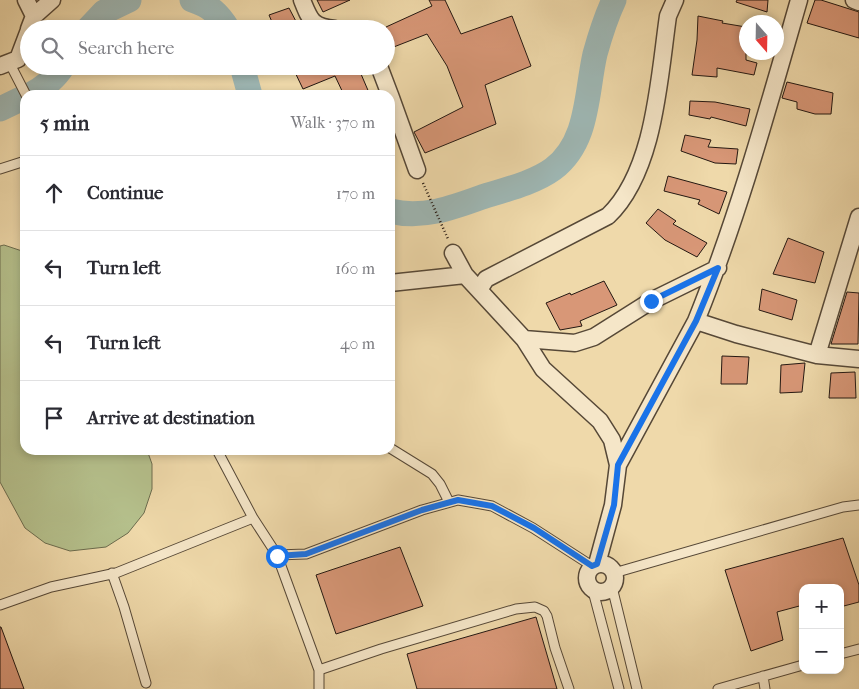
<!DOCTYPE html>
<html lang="en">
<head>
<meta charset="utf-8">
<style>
	body { margin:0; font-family:"IM FELL French Canon",serif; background:#f2f2f3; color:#2b2b33 }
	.controls { position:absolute; right:15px; bottom:15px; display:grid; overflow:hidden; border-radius:10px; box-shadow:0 2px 8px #0003 }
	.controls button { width:45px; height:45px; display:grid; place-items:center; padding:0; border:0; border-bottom:1px solid #e1e1e2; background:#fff; color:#2b2b33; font:25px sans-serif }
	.compass { position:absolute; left:739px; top:15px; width:45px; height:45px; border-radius:50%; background:#fff; box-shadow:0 2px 8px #0003; rotate:160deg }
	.stop { position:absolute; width:15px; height:15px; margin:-11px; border:4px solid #1a73e8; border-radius:50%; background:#fff }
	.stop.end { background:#1a73e8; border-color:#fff; box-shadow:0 1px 5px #0008 }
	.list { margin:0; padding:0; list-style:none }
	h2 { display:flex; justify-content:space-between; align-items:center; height:65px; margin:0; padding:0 20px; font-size:21px }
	h2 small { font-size:16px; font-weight:400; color:#7c7c81 }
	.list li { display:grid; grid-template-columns:32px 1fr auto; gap:15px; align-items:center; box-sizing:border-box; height:75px; padding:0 20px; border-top:1px solid #e1e1e2 }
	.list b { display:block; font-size:19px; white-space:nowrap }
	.list em { font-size:16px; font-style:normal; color:#7c7c81 }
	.icon { flex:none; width:28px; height:28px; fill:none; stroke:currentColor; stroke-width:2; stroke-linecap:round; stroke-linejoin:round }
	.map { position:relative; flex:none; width:859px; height:689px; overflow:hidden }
	.search { position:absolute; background:#fff; box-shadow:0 2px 8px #0003; left:20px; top:20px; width:375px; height:55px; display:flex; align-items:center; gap:12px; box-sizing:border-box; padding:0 18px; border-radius:28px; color:#7c7c81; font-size:19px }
	.panel { position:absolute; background:#fff; box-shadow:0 2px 8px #0003; left:20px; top:90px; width:375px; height:365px; border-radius:15px }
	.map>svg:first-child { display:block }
	.green { fill:#b5c08c; stroke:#6c6c4e }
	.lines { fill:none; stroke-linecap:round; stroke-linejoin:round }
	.river { stroke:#9eb7b4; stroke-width:25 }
	.building { fill:#d89777; stroke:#231711 }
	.service-casing { stroke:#564837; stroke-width:11 }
	.minor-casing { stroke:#564837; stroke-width:19 }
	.path { stroke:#231711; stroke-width:2.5; stroke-dasharray:1 2.5; stroke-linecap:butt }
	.service { stroke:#f5e6c8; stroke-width:9 }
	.minor { stroke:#f5e6c8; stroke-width:16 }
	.route { stroke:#1a73e8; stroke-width:6 }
</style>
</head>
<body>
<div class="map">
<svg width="859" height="689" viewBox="0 0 859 689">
	<rect width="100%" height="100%" fill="#efd9aa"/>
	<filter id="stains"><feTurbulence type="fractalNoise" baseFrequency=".004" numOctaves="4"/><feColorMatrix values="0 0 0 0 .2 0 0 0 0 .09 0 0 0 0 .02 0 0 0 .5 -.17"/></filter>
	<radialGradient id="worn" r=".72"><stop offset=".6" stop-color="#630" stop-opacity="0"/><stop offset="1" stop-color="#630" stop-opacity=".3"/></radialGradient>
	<!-- green -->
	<path class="green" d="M4 245 25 252V450H147L152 464V489L144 513 128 533 106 547 70 551 45 543 25 528 0 482V246Z"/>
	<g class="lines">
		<!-- river -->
		<path class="river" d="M192 0C210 6 218 13 228 29
			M88 29 104 12 129 0
			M242 66 250 95
			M30 95C43 88 55 79 63 66
			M0 109 25 97
			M390 211C422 219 452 208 482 197 504 190 534 183 553 169 589 142 586 93 595 54 600 36 606 17 614 0"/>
	</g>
	<!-- building -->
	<path class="building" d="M317 0H350L323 12Z
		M429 0H445L461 34 512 16 531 66 485 85 496 124 425 153 414 132 463 107 447 66 427 34 386 50V27L432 6Z
		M737 0H768L767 12 736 2Z
		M815 0H821L859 12V38L807 23Z
		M289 8 300 29H275L269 15Z
		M698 16 723 21 722 23 746 27V60L757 63 754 75 717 68V77L692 75 697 40Z
		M292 66H359L358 67 370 95H344L335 76 303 89Z
		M787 82 833 93 831 114H815L797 109V102L782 98Z
		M690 101 715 102 750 109 746 126 711 117 710 119 689 115Z
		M685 135 711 140 708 147 738 149 736 164 715 163 681 151Z
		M668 176 727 192 719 214 698 204 700 200 664 191Z
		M658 209 676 221 673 224 707 243 697 257 665 240 646 223Z
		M788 238 824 252 815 283 773 274Z
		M604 281 617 305 580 321 582 326 560 330 546 303 570 293 571 295Z
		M762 289 797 300 792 320 759 310Z
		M847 292 859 293 858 344H831Z
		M722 356 749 357 747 384H721Z
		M805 363 802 392 780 393 781 365Z
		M855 372 856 398H829L831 373Z
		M843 538 859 585V602L840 607V588H803V605L777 612 783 640 751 651 725 570Z
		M400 547 423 606 336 634 316 575Z
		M536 617 557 689H417L407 654Z
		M0 627H1L24 689H0Z"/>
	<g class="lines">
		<defs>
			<path id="service" d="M9 62 26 95
				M0 169 25 161
				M390 448 432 474 440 484 449 502
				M217 450 253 518
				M277 555 319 670V689
				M112 573 124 607 146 683
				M614 573 843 507 859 505
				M612 587 637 689
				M593 591 619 689
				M0 605 51 587 116 573 253 518 277 555 306 554 422 510 458 500 492 506 533 528 592 566
				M840 654 859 649
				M319 670 381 649 516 609 535 607 544 611 547 616 555 648 569 689
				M763 676 765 689
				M718 689 803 665"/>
			<path id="minor" d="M26 0 34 16
				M302 0C310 20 312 27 335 29
				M799 0C768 108 738 217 696 321L736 334 817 355 859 359
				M854 0 859 2
				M29 29 34 16 52 0
				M0 66 18 59 29 30
				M379 66 390 95
				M390 95 417 170
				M453 253 465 275 524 339 543 369 600 421 612 440 618 465 613 505 597 564
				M390 283 465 275
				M479 290 486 279 608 216C655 171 659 78 668 16L675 0
				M524 339 575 343 594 337 651 301 718 268
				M817 355 859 217
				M618 465 696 321
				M587 578a14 14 0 1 1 28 0a14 14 0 1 1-28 0Z"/>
		</defs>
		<!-- service casing -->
		<use href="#service" class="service-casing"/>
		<!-- minor casing -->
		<use href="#minor" class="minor-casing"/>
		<!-- path -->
		<path class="path" d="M423 183 448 239"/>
		<!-- service -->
		<use href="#service" class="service"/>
		<!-- minor -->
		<use href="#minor" class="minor"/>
	</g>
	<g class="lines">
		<!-- route -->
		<path class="route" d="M277 556 306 554 422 510 458 500 492 506 534 528 592 566 597 564 614 505 618 465 696 321 718 268 651 301"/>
	</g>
	<rect width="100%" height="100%" filter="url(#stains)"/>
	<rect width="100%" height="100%" fill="url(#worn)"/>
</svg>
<div class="controls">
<button>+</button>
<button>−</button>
</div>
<svg class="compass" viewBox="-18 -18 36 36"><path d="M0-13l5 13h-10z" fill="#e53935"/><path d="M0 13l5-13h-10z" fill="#7c7c81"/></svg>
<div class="stop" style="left:277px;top:556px"></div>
<div class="stop end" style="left:651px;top:301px"></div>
<div class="search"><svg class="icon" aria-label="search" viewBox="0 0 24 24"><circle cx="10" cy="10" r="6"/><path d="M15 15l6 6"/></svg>Search here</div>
<section class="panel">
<h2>5 min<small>Walk · 370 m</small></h2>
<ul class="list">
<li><svg class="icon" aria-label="ahead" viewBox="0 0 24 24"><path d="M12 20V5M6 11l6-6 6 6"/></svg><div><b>Continue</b></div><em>170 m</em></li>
<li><svg class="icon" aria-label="left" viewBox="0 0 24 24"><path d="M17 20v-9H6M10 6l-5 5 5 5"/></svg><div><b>Turn left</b></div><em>160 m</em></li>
<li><svg class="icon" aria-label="left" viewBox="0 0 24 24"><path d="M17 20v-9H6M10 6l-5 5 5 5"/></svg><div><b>Turn left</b></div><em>40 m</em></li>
<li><svg class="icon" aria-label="arrive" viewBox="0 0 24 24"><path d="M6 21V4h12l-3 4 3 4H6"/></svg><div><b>Arrive at destination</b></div></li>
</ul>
</section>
</div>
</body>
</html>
